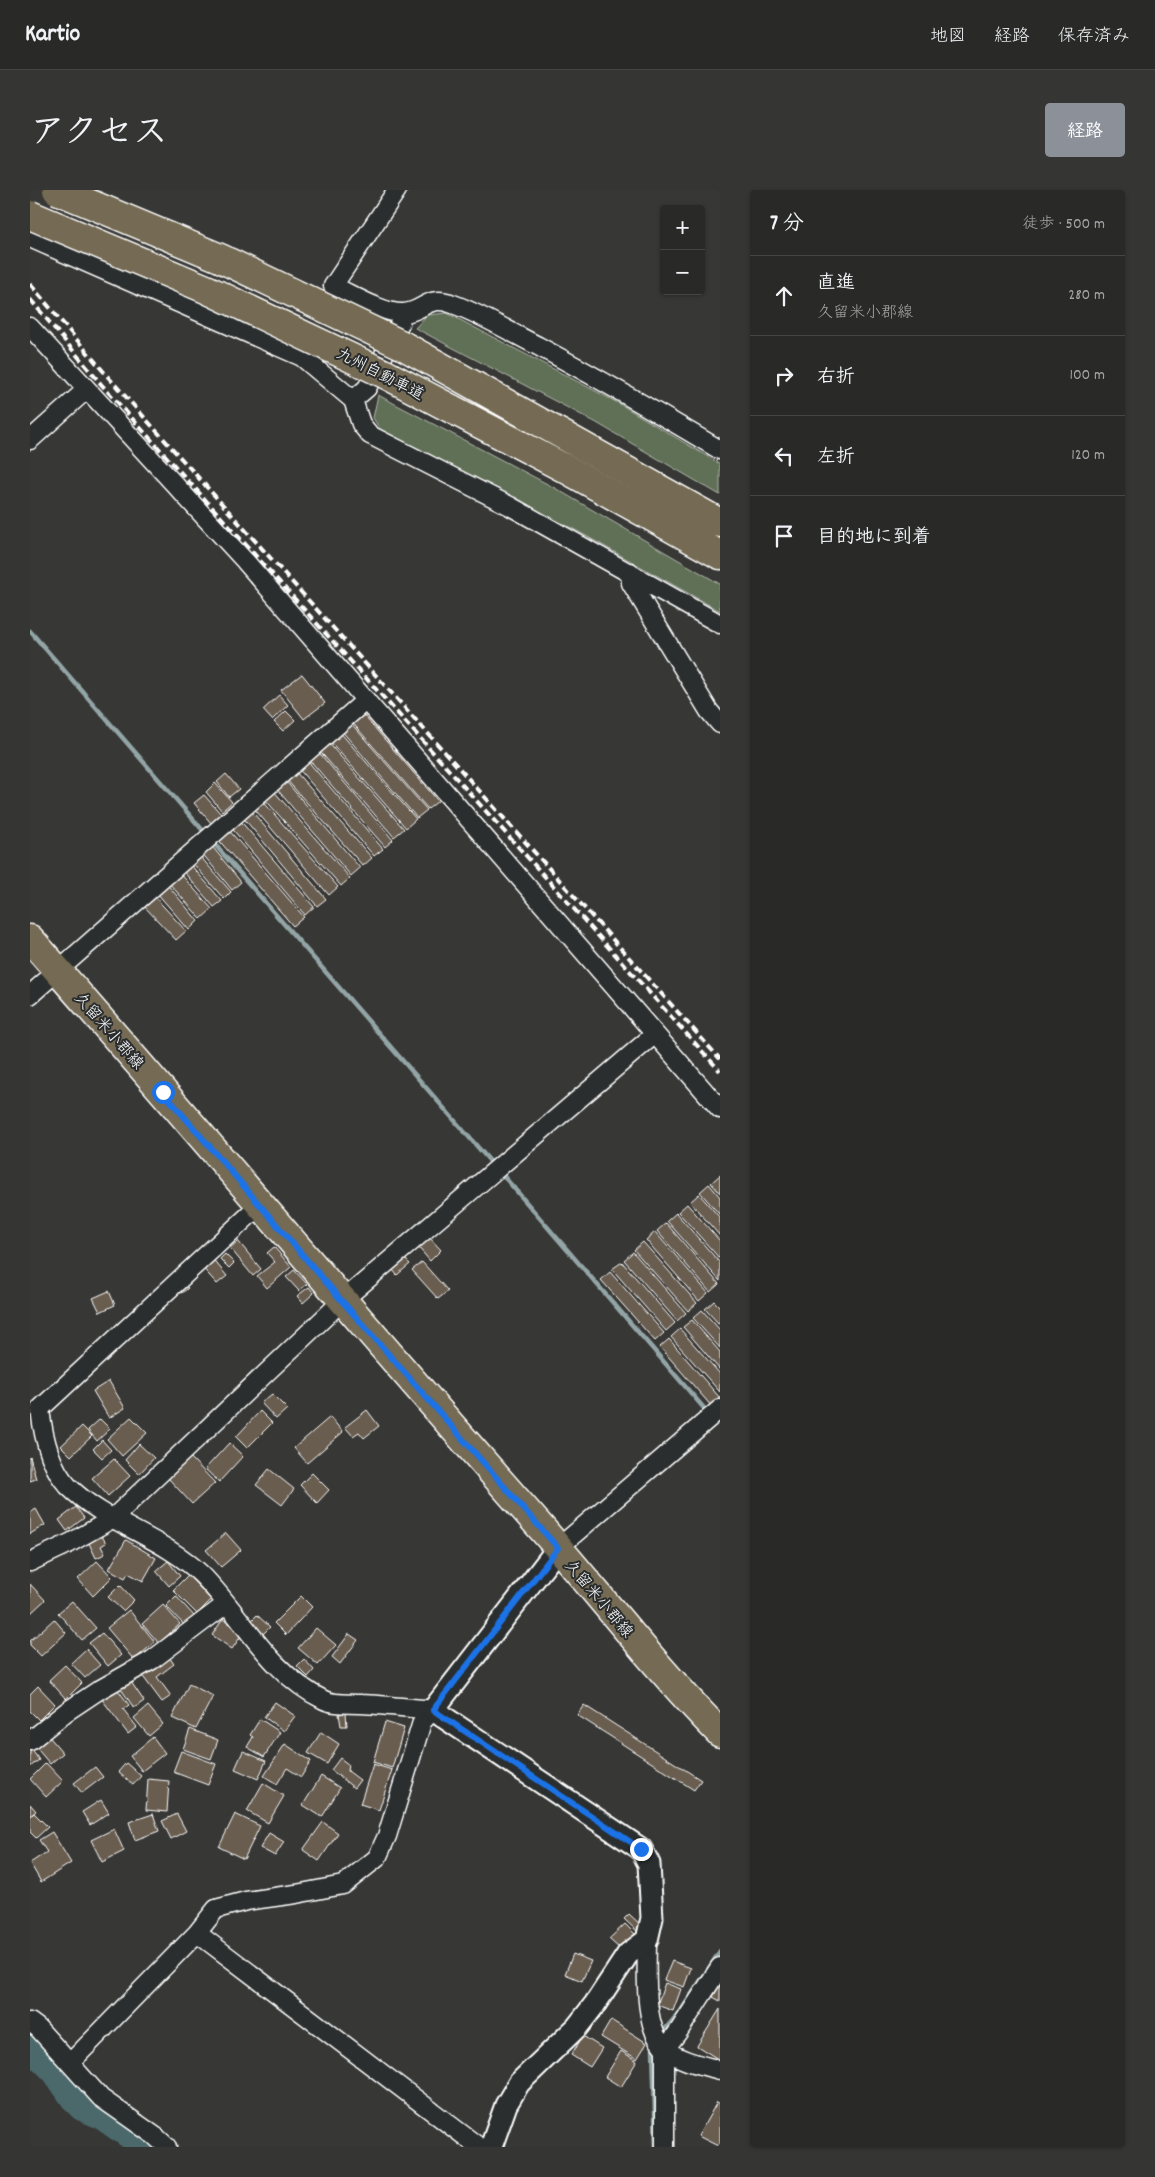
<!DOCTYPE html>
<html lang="ja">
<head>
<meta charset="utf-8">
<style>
	body { margin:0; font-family:Dekko,"Klee One",sans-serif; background:#353534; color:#f1f3f6 }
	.controls { position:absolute; right:15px; top:15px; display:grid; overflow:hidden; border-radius:5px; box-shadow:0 1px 4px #0004 }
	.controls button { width:45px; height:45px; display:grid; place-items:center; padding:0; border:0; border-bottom:1px solid #454545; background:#292928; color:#f1f3f6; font:25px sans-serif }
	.stop { position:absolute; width:15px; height:15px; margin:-11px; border:4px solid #1a73e8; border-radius:50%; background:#fff }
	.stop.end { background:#1a73e8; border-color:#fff; box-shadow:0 1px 5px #0008 }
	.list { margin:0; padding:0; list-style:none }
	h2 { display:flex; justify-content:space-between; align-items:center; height:65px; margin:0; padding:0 20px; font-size:21px }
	h2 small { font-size:16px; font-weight:400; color:#a5a6a8 }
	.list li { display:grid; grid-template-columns:32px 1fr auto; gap:15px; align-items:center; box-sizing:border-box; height:80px; padding:0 20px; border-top:1px solid #454545 }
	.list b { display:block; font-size:19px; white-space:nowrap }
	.list p { margin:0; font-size:16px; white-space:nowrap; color:#a5a6a8 }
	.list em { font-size:16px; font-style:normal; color:#a5a6a8 }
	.icon { flex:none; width:28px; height:28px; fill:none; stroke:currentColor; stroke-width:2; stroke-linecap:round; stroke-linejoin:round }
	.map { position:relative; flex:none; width:690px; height:1957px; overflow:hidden; border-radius:5px }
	header { display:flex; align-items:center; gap:30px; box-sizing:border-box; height:70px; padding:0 25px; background:#292928; border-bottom:1px solid #454545 }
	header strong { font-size:24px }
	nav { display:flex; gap:28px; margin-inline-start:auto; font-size:18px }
	.intro { display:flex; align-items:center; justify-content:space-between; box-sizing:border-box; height:120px; padding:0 30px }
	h1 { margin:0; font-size:35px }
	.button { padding:12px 22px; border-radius:5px; background:#8c9099; color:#fff; font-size:18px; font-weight:700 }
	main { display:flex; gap:30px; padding:0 30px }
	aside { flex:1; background:#292928; border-radius:5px; box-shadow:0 1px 4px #0004 }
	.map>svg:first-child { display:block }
	.green { fill:#606f57; stroke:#b0b7ab }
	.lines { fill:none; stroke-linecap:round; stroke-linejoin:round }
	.stream { stroke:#93a5a6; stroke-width:4.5 }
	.river { stroke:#4b696b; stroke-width:26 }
	.building { fill:#695d50; stroke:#fff }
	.minor-casing { stroke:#fff; stroke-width:21 }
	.tertiary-casing { stroke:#fff; stroke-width:25 }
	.primary-casing { stroke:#fff; stroke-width:31 }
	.motorway-casing { stroke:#fff; stroke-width:31 }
	.minor { stroke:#2a2d2e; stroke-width:18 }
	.tertiary { stroke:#2a2d2e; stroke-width:21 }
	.primary { stroke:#746b52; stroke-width:28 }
	.motorway { stroke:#746b52; stroke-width:28 }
	.rail { stroke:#fff; stroke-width:4; stroke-dasharray:8 4; stroke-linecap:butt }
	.motorway-bridge-casing { stroke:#fff; stroke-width:31; stroke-linecap:butt }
	.motorway-bridge { stroke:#746b52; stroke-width:28 }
	.route { stroke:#1a73e8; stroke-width:6 }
	.labels { text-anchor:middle; stroke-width:4; stroke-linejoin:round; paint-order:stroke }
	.street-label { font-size:16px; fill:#fff; stroke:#2a2d2e }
</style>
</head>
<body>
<header>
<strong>Kartio</strong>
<nav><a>地図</a><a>経路</a><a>保存済み</a></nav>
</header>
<div class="intro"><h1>アクセス</h1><a class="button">経路</a></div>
<main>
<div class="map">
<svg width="690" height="1957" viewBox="0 0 690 1957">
	<rect width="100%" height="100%" fill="#373735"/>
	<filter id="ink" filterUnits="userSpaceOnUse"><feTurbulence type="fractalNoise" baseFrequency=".02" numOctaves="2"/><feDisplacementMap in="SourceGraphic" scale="10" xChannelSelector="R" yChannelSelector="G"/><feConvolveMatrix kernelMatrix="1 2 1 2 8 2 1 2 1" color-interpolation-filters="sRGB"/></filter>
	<g filter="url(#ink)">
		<!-- green -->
		<path class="green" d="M417 123 590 214 690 274V305L565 232 385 138 397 125Z
			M348 205 523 297 690 394V421L549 342 350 239 343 228Z"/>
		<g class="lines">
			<!-- stream -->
			<path class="stream" d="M0 441 176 644
				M181 650 465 977
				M470 982 679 1224
				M630 1845 650 1822 690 1761
				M625 1854 623 1859 626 1957"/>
			<!-- river -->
			<path class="river" d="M0 1857 25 1882 45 1911 52 1918 71 1926 115 1957"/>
		</g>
		<!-- building -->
		<path class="building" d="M272 484 295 513 274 529 251 500Z
			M249 505 258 515 242 530 233 520Z
			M256 521 265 530 253 541 244 532Z
			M330 521 408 611 398 619 320 530Z
			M319 531 397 620 387 628 310 539Z
			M308 540 386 629 376 638 298 549Z
			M296 550 374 639 364 647 287 558Z
			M286 559 363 650 355 657 277 567Z
			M276 569 353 659 344 666 267 577Z
			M264 580 342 668 333 676 255 588Z
			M196 584 209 599 199 607 187 592Z
			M254 589 330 678 321 686 245 597Z
			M185 593 202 612 192 621 176 602Z
			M242 599 320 688 311 696 233 607Z
			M174 605 191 624 181 633 164 613Z
			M230 608 308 697 299 705 221 615Z
			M219 618 296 709 287 716 211 625Z
			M208 628 284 717 275 725 199 635Z
			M197 638 274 727 263 736 186 647Z
			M181 655 211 692 202 700 171 662Z
			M169 665 201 702 194 709 161 671Z
			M160 674 192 711 184 717 152 680Z
			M149 682 182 719 171 729 138 692Z
			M136 693 168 731 159 740 126 702Z
			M122 704 156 741 146 750 112 714Z
			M690 985V1003L681 993Z
			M679 994 690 1007V1025L670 1002Z
			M669 1004 690 1028V1046L660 1012Z
			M657 1014 690 1051V1069L648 1022Z
			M646 1023 690 1073V1091L637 1031Z
			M636 1033 689 1094 680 1102 627 1041Z
			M625 1042 678 1103 669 1111 616 1050Z
			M399 1047 411 1060 400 1071 388 1057Z
			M208 1051 231 1079 223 1086 200 1058Z
			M613 1052 667 1113 658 1121 604 1060Z
			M244 1057 261 1077 237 1098 227 1086 245 1072 237 1063Z
			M603 1062 656 1123 647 1131 594 1070Z
			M195 1064 204 1073 199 1078 190 1069Z
			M181 1067 197 1086 187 1094 171 1076Z
			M374 1068 380 1074 367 1085 362 1079Z
			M392 1072 418 1101 408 1109 382 1080Z
			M592 1072 645 1133 636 1141 582 1079Z
			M264 1080 277 1094 269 1101 256 1087Z
			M580 1082 634 1143 625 1151 571 1090Z
			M153 1093 158 1098 152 1103 148 1099Z
			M279 1097 284 1103 273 1113 267 1106Z
			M79 1101 85 1115 70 1122 63 1108Z
			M684 1111 690 1117V1135L675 1119Z
			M672 1120 690 1140V1158L663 1128Z
			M662 1130 690 1162V1180L653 1137Z
			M650 1139 690 1184V1202L641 1147Z
			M639 1149 690 1208V1212L683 1218 630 1157Z
			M79 1191 95 1218 79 1228 63 1201Z
			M242 1204 257 1219 246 1229 231 1213Z
			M337 1220 349 1236 334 1248 329 1242 323 1246 315 1237Z
			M230 1221 242 1233 217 1258 206 1247Z
			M101 1227 117 1243 92 1266 77 1249Z
			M300 1227 313 1242 277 1273 264 1258Z
			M70 1229 80 1239 67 1251 58 1240Z
			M52 1236 62 1246 41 1266 31 1256Z
			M72 1250 81 1260 72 1268 63 1259Z
			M199 1253 213 1266 189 1292 175 1279Z
			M109 1254 124 1268 109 1284 95 1270Z
			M0 1267 6 1289 0 1291Z
			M160 1267 185 1293 162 1314 138 1288Z
			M84 1269 100 1286 78 1306 62 1288Z
			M239 1279 264 1299 252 1315 226 1295Z
			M282 1283 299 1300 287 1313 270 1295Z
			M46 1317 54 1328 37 1341 29 1330Z
			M6 1319 15 1335 0 1344V1323Z
			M69 1341 76 1353 71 1356 75 1364 66 1368 56 1347Z
			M196 1343 211 1360 191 1377 176 1360Z
			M96 1350 126 1368 113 1391 98 1383 95 1388 79 1379Z
			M67 1371 82 1387 63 1406 48 1389Z
			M138 1371 150 1386 139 1396 126 1381Z
			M158 1385 181 1410 167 1424 143 1400Z
			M0 1394 15 1410 1 1423 0 1421Z
			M90 1395 104 1410 93 1421 78 1407Z
			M146 1406 165 1427 155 1436 136 1416Z
			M271 1406 282 1417 256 1445 244 1433Z
			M42 1411 66 1438 52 1450 28 1423Z
			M133 1415 150 1434 129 1453 112 1434Z
			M99 1420 125 1452 104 1470 77 1438Z
			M227 1425 240 1437 233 1444 221 1431Z
			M24 1429 36 1443 11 1466 0 1455V1451Z
			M193 1429 213 1443 202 1459 182 1445Z
			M286 1438 306 1455 288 1475 268 1458Z
			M72 1443 91 1465 78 1476 59 1453Z
			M319 1444 328 1450 310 1474 302 1467Z
			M56 1459 70 1475 55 1488 41 1473Z
			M137 1464 144 1474 127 1487 141 1506 132 1512 111 1484Z
			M274 1469 284 1480 278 1487 267 1476Z
			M35 1475 52 1493 36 1509 19 1490Z
			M99 1489 114 1511 104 1518 89 1496Z
			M159 1494 183 1506 166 1539 142 1528Z
			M8 1496 25 1514 9 1530 0 1521V1504Z
			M86 1497 99 1515 93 1519 107 1537 98 1544 71 1508Z
			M245 1512 265 1526 254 1541 234 1527Z
			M554 1515 671 1590 664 1600 547 1525Z
			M118 1516 133 1534 119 1546 104 1528Z
			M316 1523 317 1536H311L309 1524Z
			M230 1529 250 1542 234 1567 217 1557 223 1547 220 1545Z
			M355 1532 374 1538 362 1578 343 1572Z
			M160 1539 188 1550 181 1569 153 1559Z
			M291 1542 309 1554 297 1574 278 1563Z
			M16 1543 33 1563 20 1574 3 1554Z
			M123 1547 135 1563 112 1581 100 1566Z
			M255 1554 281 1571 271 1587 257 1578 247 1594 234 1586Z
			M2 1560 9 1570 0 1577V1562Z
			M151 1561 186 1574 178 1595 143 1582Z
			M213 1561 236 1571 228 1589 205 1579Z
			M310 1568 319 1575 318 1581 330 1590 324 1598 301 1580Z
			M16 1573 33 1591 16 1607 0 1589Z
			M96 1573 111 1586 103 1595 88 1582Z
			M343 1574 362 1580 349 1620 330 1614Z
			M65 1577 73 1587 52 1603 44 1593Z
			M291 1586 310 1598 292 1627 273 1615Z
			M118 1589 139 1591 137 1622 116 1620Z
			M233 1593 254 1606 238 1633 217 1621Z
			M71 1610 79 1623 60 1635 52 1622Z
			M0 1614 6 1621 0 1626Z
			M4 1623 18 1637 6 1648 0 1642V1627Z
			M123 1624 129 1641 105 1650 99 1632Z
			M147 1624 156 1641 141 1649 132 1631Z
			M205 1624 230 1636 214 1669 189 1657Z
			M293 1632 308 1643 289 1671 273 1660Z
			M84 1639 94 1661 72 1672 61 1650Z
			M22 1642 41 1673 11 1692 0 1673 17 1662 9 1650Z
			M239 1643 254 1652 245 1666 230 1658Z
			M599 1724 612 1736 607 1741 594 1729Z
			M595 1734 605 1744 590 1759 579 1749Z
			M543 1764 561 1771 552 1791 535 1784Z
			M642 1771 661 1778 654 1797 634 1790Z
			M635 1793 651 1799 643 1821 627 1815Z
			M690 1795V1811L683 1807Z
			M690 1819V1866L688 1869 667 1856Z
			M581 1830 617 1853 607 1869 571 1847Z
			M553 1846 572 1858 560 1877 541 1865Z
			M591 1861 607 1871 591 1897 575 1887Z
			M687 1912 690 1914V1957L668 1946Z"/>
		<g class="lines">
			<defs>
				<path id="minor" d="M367 0 303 96C321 104 354 124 373 123 394 122 397 104 423 114 453 125 480 142 508 156 570 189 630 224 690 260
					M0 48 272 167 323 210 331 234 340 245 480 316 690 434
					M0 137 215 371 690 919
					M323 210 337 198 370 133 372 124
					M0 250 57 199
					M600 382 601 393 679 521 690 534
					M0 805 336 510
					M230 1015 10 1219C13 1245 20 1277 38 1296 76 1334 133 1347 171 1384 213 1426 238 1483 294 1510 304 1515 320 1513 331 1514 355 1515 379 1518 403 1520
					M528 1358 690 1219
					M0 1372 40 1353 82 1329 312 1111 625 844
					M0 1551 36 1522 69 1500 122 1470 196 1414
					M167 1743 449 1957
					M617 1750C617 1778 612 1841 637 1860 652 1872 672 1875 690 1880
					M0 1832 8 1838 71 1908 125 1946 137 1957
					M40 1873 167 1743 186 1719 216 1711 266 1704 313 1695 347 1668 357 1646 392 1532 403 1520
					M635 1957V1859L648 1842 690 1777"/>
				<path id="tertiary" d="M461 1957 476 1915 489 1893 547 1837 565 1814 598 1764 617 1750 622 1728 619 1674 611 1659 403 1520 528 1358"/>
				<path id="primary" d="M0 749C173 945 340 1145 513 1340 572 1408 627 1479 690 1543"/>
				<path id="motorway" d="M372 155 690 333
					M355 184 536 279 690 365"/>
			</defs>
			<!-- minor casing -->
			<use href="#minor" class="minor-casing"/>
			<!-- tertiary casing -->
			<use href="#tertiary" class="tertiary-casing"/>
			<!-- primary casing -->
			<use href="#primary" class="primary-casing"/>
			<!-- motorway casing -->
			<use href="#motorway" class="motorway-casing"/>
			<!-- minor -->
			<use href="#minor" class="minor"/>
			<!-- tertiary -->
			<use href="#tertiary" class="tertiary"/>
			<!-- primary -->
			<use href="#primary" class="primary"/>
			<!-- motorway -->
			<use href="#motorway" class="motorway"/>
			<!-- rail -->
			<path class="rail" d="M0 94 79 188 690 869
				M0 109 71 194 690 881"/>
			<defs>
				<path id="motorway-bridge" d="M27 0 190 68 372 155
					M0 25 176 99 355 184"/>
			</defs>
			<!-- motorway-bridge casing -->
			<use href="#motorway-bridge" class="motorway-bridge-casing"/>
			<!-- motorway-bridge -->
			<use href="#motorway-bridge" class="motorway-bridge"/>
		</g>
	</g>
	<g class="lines" filter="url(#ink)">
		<!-- route -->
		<path class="route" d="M133 902 312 1111 528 1358 403 1520 611 1659"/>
	</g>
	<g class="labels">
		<!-- street labels -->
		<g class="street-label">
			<text transform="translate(351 183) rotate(27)" y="6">九州自動車道</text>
			<text transform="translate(80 840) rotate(49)" y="6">久留米小郡線</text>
			<text transform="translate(570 1408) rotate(50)" y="6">久留米小郡線</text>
		</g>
	</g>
</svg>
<div class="controls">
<button>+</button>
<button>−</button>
</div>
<div class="stop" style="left:133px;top:902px"></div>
<div class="stop end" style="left:611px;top:1659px"></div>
</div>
<aside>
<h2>7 分<small>徒歩 · 500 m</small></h2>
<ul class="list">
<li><svg class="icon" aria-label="ahead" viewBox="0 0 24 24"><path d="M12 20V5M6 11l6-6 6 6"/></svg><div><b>直進</b><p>久留米小郡線</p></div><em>280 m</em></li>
<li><svg class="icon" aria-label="right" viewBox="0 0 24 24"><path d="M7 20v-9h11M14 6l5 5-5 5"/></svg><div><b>右折</b></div><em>100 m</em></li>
<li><svg class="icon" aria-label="left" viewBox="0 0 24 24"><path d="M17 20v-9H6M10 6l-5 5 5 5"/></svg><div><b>左折</b></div><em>120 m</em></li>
<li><svg class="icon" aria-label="arrive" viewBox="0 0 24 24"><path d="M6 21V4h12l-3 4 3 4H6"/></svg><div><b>目的地に到着</b></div></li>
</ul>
</aside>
</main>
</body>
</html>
